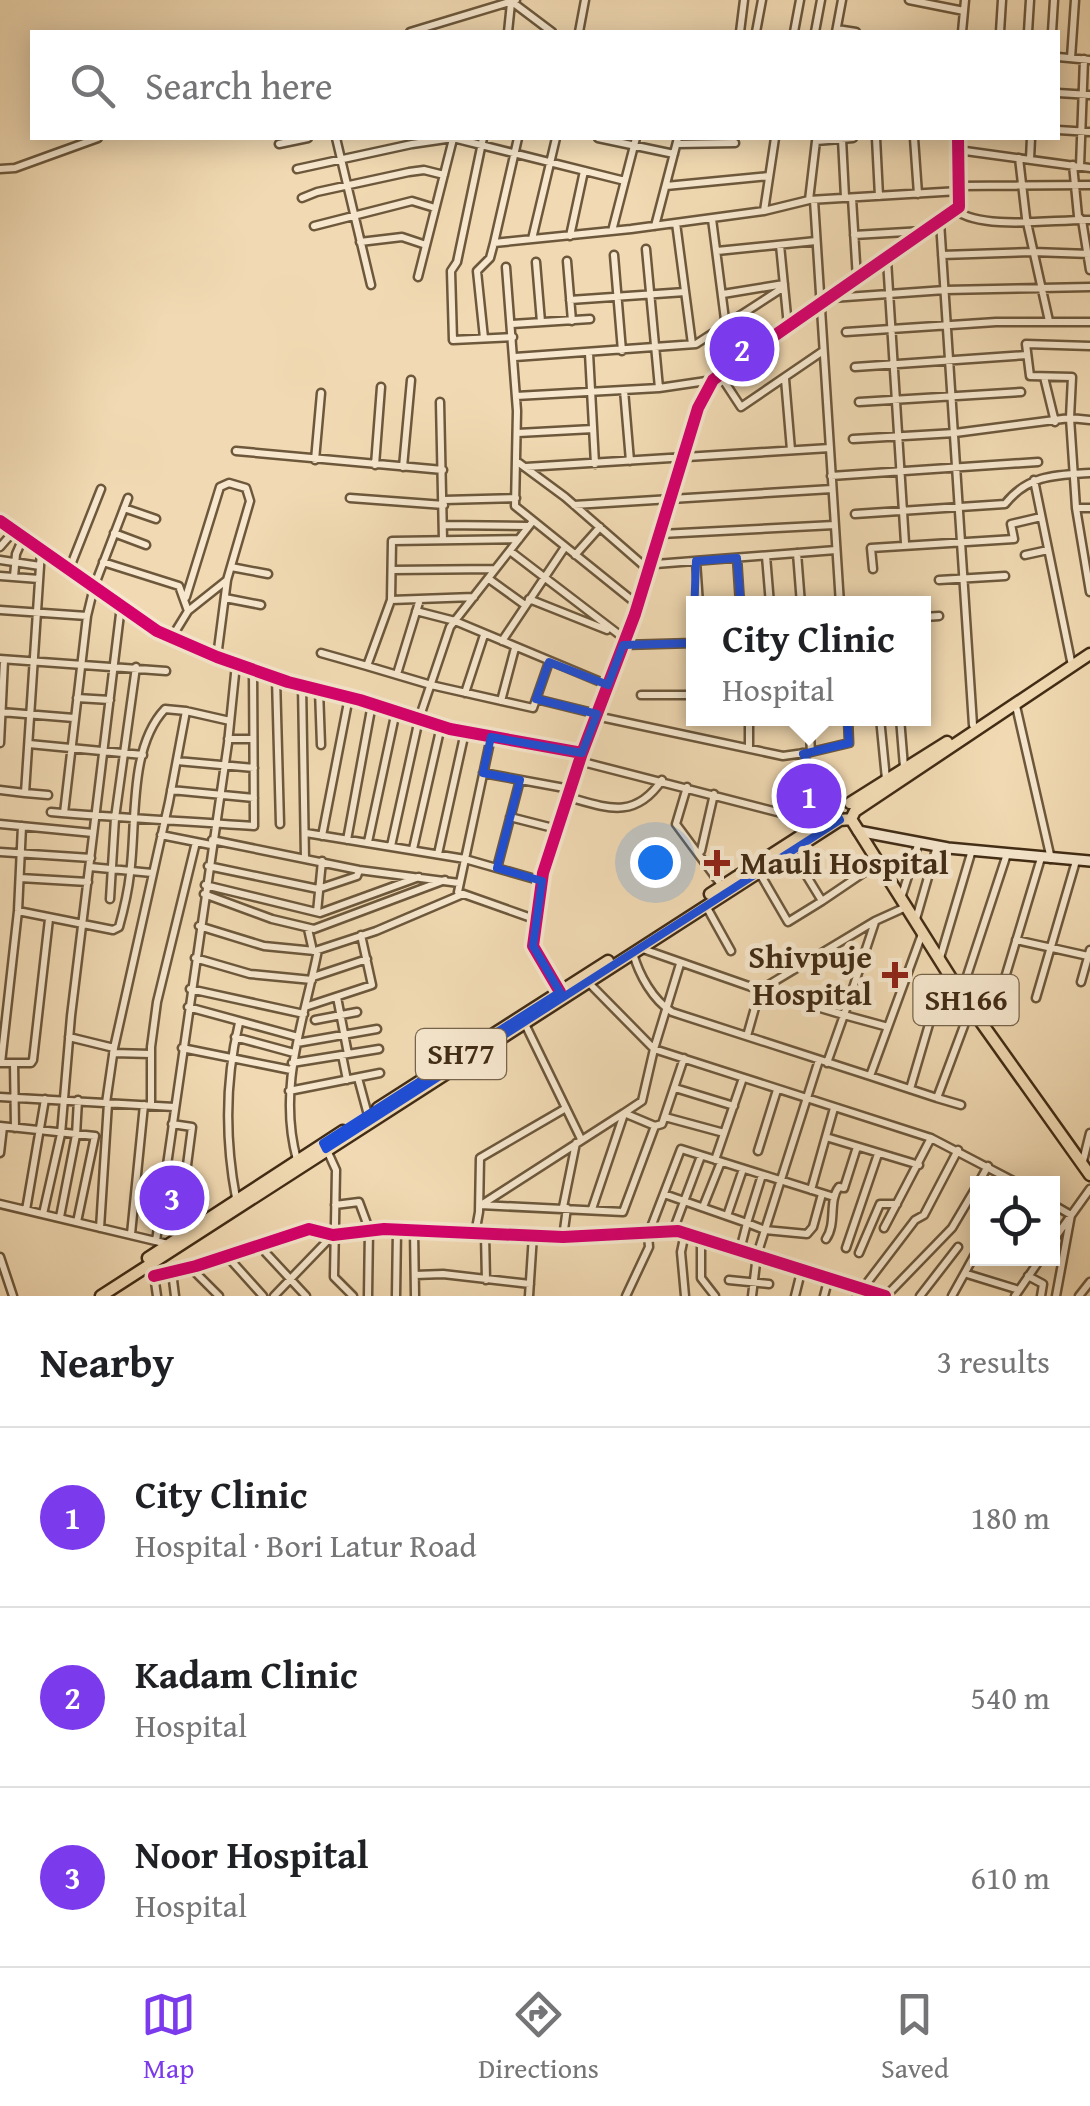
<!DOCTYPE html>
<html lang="en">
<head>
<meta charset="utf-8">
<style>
	body { margin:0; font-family:"Gentium Book Plus",serif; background:#f2f2f2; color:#202124 }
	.controls { position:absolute; right:30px; bottom:30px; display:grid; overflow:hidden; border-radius:0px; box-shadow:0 5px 25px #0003 }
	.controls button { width:90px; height:90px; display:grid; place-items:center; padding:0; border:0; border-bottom:2px solid #e0e0e0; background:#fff; color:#202124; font:50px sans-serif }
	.you { position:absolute; left:655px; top:862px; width:35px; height:35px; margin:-25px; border:8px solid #fff; border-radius:50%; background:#1a73e8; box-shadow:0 0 0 15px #1a73e833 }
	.badge { display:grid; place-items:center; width:65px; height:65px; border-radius:50%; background:#7c3aed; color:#fff; font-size:32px; font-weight:700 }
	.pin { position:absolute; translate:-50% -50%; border:5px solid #fff; box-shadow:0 2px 10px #0006 }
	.popup { position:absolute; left:686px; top:596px; width:245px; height:130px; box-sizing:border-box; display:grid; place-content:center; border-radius:0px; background:#fff; filter:drop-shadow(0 2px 8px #0005); font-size:32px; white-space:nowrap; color:#757577 }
	.popup b { font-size:38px; color:#202124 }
	.popup::after { content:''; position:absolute; left:50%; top:100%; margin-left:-20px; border:20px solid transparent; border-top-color:#fff }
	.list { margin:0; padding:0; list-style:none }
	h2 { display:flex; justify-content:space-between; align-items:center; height:130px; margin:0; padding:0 40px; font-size:42px }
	h2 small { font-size:32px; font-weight:400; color:#757577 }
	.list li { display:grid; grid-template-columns:65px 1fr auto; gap:30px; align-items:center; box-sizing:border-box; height:180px; padding:0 40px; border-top:2px solid #e0e0e0 }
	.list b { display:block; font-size:38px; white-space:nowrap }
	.list p { margin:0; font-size:32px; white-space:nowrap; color:#757577 }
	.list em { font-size:32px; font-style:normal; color:#757577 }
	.icon { flex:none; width:55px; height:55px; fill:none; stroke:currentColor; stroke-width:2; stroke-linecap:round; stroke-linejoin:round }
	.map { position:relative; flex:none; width:1090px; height:1296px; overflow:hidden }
	.search { position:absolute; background:#fff; box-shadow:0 5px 25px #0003; left:30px; right:30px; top:30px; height:110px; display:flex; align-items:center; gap:25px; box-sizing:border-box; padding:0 35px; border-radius:0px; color:#757577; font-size:38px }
	.sheet { height:670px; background:#fff }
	nav { display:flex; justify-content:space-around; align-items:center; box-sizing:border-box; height:140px; border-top:2px solid #e0e0e0; background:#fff; font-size:28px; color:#757577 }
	nav a { display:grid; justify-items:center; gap:5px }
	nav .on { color:#7c3aed }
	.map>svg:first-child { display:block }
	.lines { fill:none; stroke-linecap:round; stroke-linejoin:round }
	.street-casing { stroke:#6d583c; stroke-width:11 }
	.secondary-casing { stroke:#412c15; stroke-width:14 }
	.primary-casing { stroke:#412c15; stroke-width:15 }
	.street { stroke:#f6e7ce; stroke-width:6 }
	.secondary { stroke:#f6e7ce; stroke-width:9 }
	.primary { stroke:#f1dab3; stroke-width:10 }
	.cycleway-casing { stroke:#f6e7ce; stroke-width:19 }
	.cycleway { stroke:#d6006c; stroke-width:12 }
	.marked { fill:none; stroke:#1d4ed8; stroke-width:8; stroke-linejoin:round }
	.poi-dot { fill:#8f2418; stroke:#f6e7ce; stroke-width:4 }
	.labels { text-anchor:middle; stroke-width:10; stroke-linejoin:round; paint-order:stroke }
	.shield { fill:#f6e7ce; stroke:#77644c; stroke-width:2.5 }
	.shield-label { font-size:30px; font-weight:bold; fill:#412c15 }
	.poi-label { font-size:32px; font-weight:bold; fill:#412c15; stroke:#f6e7ce; text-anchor:start }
</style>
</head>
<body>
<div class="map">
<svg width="1090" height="1296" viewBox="0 0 1090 1296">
	<rect width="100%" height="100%" fill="#f1dab3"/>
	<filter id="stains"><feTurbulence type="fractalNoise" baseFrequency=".002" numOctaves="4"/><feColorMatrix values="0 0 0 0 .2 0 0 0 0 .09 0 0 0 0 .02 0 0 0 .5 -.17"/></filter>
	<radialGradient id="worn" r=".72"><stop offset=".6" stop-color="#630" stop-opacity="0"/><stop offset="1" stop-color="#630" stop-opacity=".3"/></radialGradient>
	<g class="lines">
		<defs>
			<path id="street" d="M909 0 964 11
				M511 1 552 32
				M837 29 856 32
				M410 32 516 0
				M508 32 511 3
				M579 32 585 0
				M740 32 744 0
				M756 32 762 0
				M794 32 800 0
				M815 32 821 0
				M836 32 842 0
				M962 32 965 0
				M1000 32 1002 0
				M1028 32 1030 0
				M1052 32 1054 0
				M1058 57 1090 60
				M1071 58 1075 0
				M1058 93 1090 95
				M1058 130 1090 132
				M336 138 371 285
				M483 138 457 262 451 271 453 340 513 337
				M518 138 494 243 631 229 764 211 775 138
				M598 138 674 154
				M876 138 879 196
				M914 138 918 194
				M842 139 845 197
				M279 144 308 138
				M677 144 735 143
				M958 150 1090 168
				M1019 158 1026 218 1049 321
				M1030 159 1031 138
				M1073 165 1078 216 1082 220 1090 270
				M1080 166 1084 59
				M0 169 15 168 98 138
				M297 169 412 144 453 138 625 181
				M666 186 769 176
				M958 186 1090 185
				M302 198 317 192 409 172 424 170 444 175
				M852 198 857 279
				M809 200 816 141 853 138
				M814 200 840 604
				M955 210C984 231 1054 219 1090 220
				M764 211 809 200 959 191
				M712 219 731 366
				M940 222 973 725
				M676 223 692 344
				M314 226 412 201 435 208
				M655 226 678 138
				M612 231 636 138
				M854 235 923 231
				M570 236 584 171
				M532 239 556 138
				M360 242 402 237 426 245
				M780 245 788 326
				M646 249 659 388
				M717 251 816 241
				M614 255 622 351
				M942 255 1033 252 1090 254
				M887 260 905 543
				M567 261 572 321
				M536 262 541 322
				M506 267 517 411 515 506 638 605
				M418 277 453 139
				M723 294 784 284
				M832 298 945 290 1090 287
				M570 300 685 292
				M512 324 590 319
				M846 332 996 322H1090
				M484 338 477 271 490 258 494 243
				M1090 346 1026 344 1030 376 1072 377 1070 418 1090 420
				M589 353 595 464
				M515 357 696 344 784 287
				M855 367 1027 355
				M720 375 741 407 823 351
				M1044 377 1055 422
				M785 379 791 450
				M624 390 630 461
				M516 396 659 388 713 380
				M440 402 443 540
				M859 402 1021 392
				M518 433 593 429
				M853 439 955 433 1070 418 1076 508 1090 592
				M236 451 443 470
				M315 460 321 393
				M519 463 565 497 643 565 836 550
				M375 465 381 387
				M403 467 411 380
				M526 467 830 448
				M831 476 1038 462
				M1034 480 1071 661
				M350 498 444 505
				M444 500 516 498
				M574 505 832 489
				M124 508 156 519
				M1076 508H1090
				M855 514 1005 504C1028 475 1055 475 1090 473
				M0 521 157 631 217 657 288 682 360 700 450 729 582 753
				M443 525 527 526
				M114 533 146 545
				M661 534 834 525
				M0 547 14 531
				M510 551 625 639
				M797 553 801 604
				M575 555 600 527
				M1025 555 1048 550
				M766 556 770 604
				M737 558 740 604
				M0 560 40 566
				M696 561 699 604
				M103 562 179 586 188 611
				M231 567 268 574
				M873 569 871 548 1014 539 1011 524 1041 517
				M69 570 101 489
				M392 570 495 569
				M0 576 39 579
				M14 577 16 554 23 538
				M489 579 525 605
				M939 580 1005 576
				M186 597 220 487 229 483 246 488 250 501 227 580 217 657
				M474 597 391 600 367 666 431 685 533 708 549 662
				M225 598 261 605
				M529 599 607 630
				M391 600 392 541 519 539
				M0 610 87 616 64 813
				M416 611 455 621 608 685
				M694 615V663
				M87 616 94 587 128 498
				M924 617 939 616
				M172 637 188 611 227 580
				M502 641 565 547
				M623 645 693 643
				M321 653 367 666
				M0 659 166 671
				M397 674 420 599
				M276 678 280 824
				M302 685 305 859
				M319 690 321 745
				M465 693 484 635
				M641 695H694
				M77 698 110 700
				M536 699 597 714
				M501 701 515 648
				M1016 706 1051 859
				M1 712 74 718
				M596 716 783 756 811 752
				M749 718V748
				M809 718 811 752 849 743 848 718
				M880 718 886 779
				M900 718 904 767
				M491 737 458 892 537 920
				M228 739H253
				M0 743 4 660
				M29 744 143 755
				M802 753 833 814
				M177 761 254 768
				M579 761 820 823
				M483 773 570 789
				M687 787 676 824 722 886
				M0 790 25 793 41 551
				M171 790 254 798
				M25 793 48 795
				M568 797C607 808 635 820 662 780
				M51 812C119 818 186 821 254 826L253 670
				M510 817 557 829
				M0 824 93 833
				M306 833 465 859 542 881
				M161 835 211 845
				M322 836 349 697
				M212 840 359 870 459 883
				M347 840 372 704
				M368 842 396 711
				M391 846 419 719 450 627 533 521
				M413 849 441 726
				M701 851 714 794
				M0 852 91 858
				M792 852 822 901 878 863
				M438 854 465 732
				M208 866 318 889 357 876 359 870
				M90 867 152 873
				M497 868 520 780
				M759 872 788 922 822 901
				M20 878 88 882
				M205 885 320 913 419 877
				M204 894 272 919 314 929 445 880
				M901 898 919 842
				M110 899 115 818 136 667
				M706 906 731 951
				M18 911 113 930 119 927C124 909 128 892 130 874 137 824 128 748 165 709L186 711
				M317 912 322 861
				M916 919 937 846
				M199 926 264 946 315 951 376 931 463 894
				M308 929 313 951
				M1016 940 1088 956
				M640 948 760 990 875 921 906 907
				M633 953C639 975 653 1000 672 1012L870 1076 922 934
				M195 958 250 974 312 980
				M940 958 972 850
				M313 977 367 959
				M588 982 654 1049 931 1138 1019 1184
				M1081 982 1090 950
				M190 989 304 1014
				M559 991 533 946 543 873 582 753 635 614 698 408 713 380 731 366 959 207 958 138
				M961 994 1007 854
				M337 997 348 1054
				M1036 998 1076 861
				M188 1007 298 1037
				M305 1007 372 985 361 935
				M315 1020 357 1012
				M525 1024 581 1139
				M985 1028 1001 991 1041 858
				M747 1036 760 990 844 1015 875 922
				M69 1037 114 1048
				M235 1037 294 1053
				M297 1043 377 1029
				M182 1048 291 1070
				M113 1053 151 1054
				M342 1055 347 1080
				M0 1063H31L33 1060 49 919
				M1 1063 18 911 22 826
				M14 1063 15 1128
				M292 1063 379 1049
				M827 1063 844 1015 888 1027
				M870 1076 937 1098 971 1007
				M358 1078 368 1115
				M675 1088 734 1106
				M910 1089 937 997 948 974
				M289 1091 380 1073
				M0 1097 174 1107
				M937 1098 961 1105
				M106 1103 114 1048 169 802 186 711 230 721
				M151 1105V1047L157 1002 196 842
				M665 1117 724 1133
				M172 1124 192 1127 181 1211
				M0 1126 95 1136 77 1222
				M655 1126 662 1124 684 1058
				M826 1137 919 1165
				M326 1148 336 1170 334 1277 353 1296
				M758 1151 777 1090
				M0 1153 3 1127
				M297 1160C277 1087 304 1021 318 950
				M715 1160 743 1078
				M1082 1165 1090 1133
				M978 1184 988 1166
				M811 1190 834 1108
				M664 1194 747 1223 762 1175
				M236 1198C225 1139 225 1081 239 1023
				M0 1204 168 1244
				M1052 1204 1071 1215 1056 1296
				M335 1205 359 1202 369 1229 368 1296
				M480 1205 623 1212 655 1126 624 1113 642 1101 654 1049 680 964
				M481 1205 624 1113
				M563 1207 576 1143
				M703 1207 721 1162
				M592 1209 624 1114
				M26 1210 45 1099
				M43 1214 61 1134 71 1016 121 606
				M727 1216 743 1169
				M60 1217 76 1135 78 1100
				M100 1228 108 1103
				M884 1228 931 1138
				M414 1230 415 1296
				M673 1231 701 1156
				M131 1234 144 1105
				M475 1234 479 1212 480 1158 566 1108
				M485 1234 486 1280
				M563 1237 567 1208
				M701 1239V1278L715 1296
				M826 1239C837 1223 828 1201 839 1187L844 1188 857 1147
				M156 1241 228 743 236 664
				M1052 1242 1090 1189
				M261 1244 266 1253 306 1296
				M846 1248 878 1154
				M740 1250 747 1223 765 1230 807 1234 813 1227 822 1194
				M859 1253 880 1204H897
				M227 1256 263 1296
				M0 1257 13 1296
				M191 1268 219 1296
				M172 1272 175 1296
				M967 1274 1019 1290
				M154 1275 157 1296
				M415 1275 443 1274 530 1284
				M154 1276 196 1266 309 1229 333 1235 384 1229 563 1237 678 1231 885 1296
				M1028 1276 1043 1284 1041 1296
				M729 1280 769 1284
				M274 1296 332 1236
				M396 1296 397 1230
				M529 1296 533 1235
				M626 1296 649 1247 648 1235 681 1149 834 1197
				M685 1296 681 1252 685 1233
				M752 1296 757 1255 819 1060
				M795 1296 802 1268
				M824 1296 829 1277
				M857 1296 915 1220 924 1215 958 1150
				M886 1296 952 1228 978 1184
				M920 1296 958 1247
				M952 1296 978 1249
				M1015 1296 1041 1258
				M1079 1296 1090 1282"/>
			<path id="secondary" d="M858 831 948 848 1090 861"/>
			<path id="primary" d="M850 803 947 742
				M851 819 961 994 1090 1175
				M710 894 836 813
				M378 1108 608 961
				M148 1258 343 1131
				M101 1296 840 820 851 819 855 811 1090 654"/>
		</defs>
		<!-- street casing -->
		<use href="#street" class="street-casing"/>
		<!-- secondary casing -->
		<use href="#secondary" class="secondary-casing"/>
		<!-- primary casing -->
		<use href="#primary" class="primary-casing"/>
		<!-- street -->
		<use href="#street" class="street"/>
		<!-- secondary -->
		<use href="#secondary" class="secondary"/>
		<!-- primary -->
		<use href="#primary" class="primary"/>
		<defs>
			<path id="cycleway" d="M0 521 157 631 217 657 288 682 360 700 450 729 582 753
				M560 992 533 946 543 873 582 753 635 614 698 408 713 380 731 366 959 207 958 138
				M154 1276 196 1266 309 1229 333 1235 384 1229 563 1237 678 1231 885 1296"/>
		</defs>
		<!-- cycleway casing -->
		<use href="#cycleway" class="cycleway-casing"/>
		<!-- cycleway -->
		<use href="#cycleway" class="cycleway"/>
	</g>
	<!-- marked area -->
	<path class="marked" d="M737 558 746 673 809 719 804 646 842 643 849 743 803 754 840 820 326 1149 323 1143 560 992 533 946 542 881 497 868 520 780 483 773 491 737 582 753 597 714 536 699 549 662 608 685 623 645 693 643 696 561Z"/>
	<!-- markers -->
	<g class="poi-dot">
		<path d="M712 848h10v10h10v10h-10v10h-10v-10h-10v-10h10z"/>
		<path d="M890 960h10v10h10v10h-10v10h-10v-10h-10v-10h10z"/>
	</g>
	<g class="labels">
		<!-- shield labels -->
		<g class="shield">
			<rect x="913.5" y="975" width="105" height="50" rx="8"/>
			<rect x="416" y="1029" width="90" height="50" rx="8"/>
		</g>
		<g class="shield-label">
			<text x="966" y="1010">SH166</text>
			<text x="461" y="1064">SH77</text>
		</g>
		<!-- poi labels -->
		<g class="poi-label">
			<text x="740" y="874">Mauli Hospital</text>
			<text x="872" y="968" text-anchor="end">Shivpuje<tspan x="872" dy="37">Hospital</tspan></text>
		</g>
	</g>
	<rect width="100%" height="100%" filter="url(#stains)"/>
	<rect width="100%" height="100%" fill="url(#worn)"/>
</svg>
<div class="controls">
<button><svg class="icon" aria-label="locate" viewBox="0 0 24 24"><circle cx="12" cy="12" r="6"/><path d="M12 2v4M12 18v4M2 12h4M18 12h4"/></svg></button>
</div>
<div class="you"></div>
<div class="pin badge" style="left:809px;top:796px">1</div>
<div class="popup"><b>City Clinic</b>Hospital</div>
<div class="pin badge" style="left:742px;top:349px">2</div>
<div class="pin badge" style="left:172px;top:1198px">3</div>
<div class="search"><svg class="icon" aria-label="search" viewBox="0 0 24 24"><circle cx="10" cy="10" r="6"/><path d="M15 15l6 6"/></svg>Search here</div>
</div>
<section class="sheet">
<h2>Nearby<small>3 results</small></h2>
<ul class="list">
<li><span class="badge">1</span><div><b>City Clinic</b><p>Hospital · Bori Latur Road</p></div><em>180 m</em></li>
<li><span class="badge">2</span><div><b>Kadam Clinic</b><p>Hospital</p></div><em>540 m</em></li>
<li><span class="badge">3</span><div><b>Noor Hospital</b><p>Hospital</p></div><em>610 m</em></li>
</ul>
</section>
<nav>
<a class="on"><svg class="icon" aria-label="map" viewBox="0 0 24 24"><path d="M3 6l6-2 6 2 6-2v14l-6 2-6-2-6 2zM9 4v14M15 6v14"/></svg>Map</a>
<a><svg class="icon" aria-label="directions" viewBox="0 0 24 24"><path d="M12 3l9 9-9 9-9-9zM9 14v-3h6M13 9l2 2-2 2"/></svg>Directions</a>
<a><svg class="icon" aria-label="saved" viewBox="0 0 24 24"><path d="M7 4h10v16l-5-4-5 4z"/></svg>Saved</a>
</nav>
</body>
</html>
